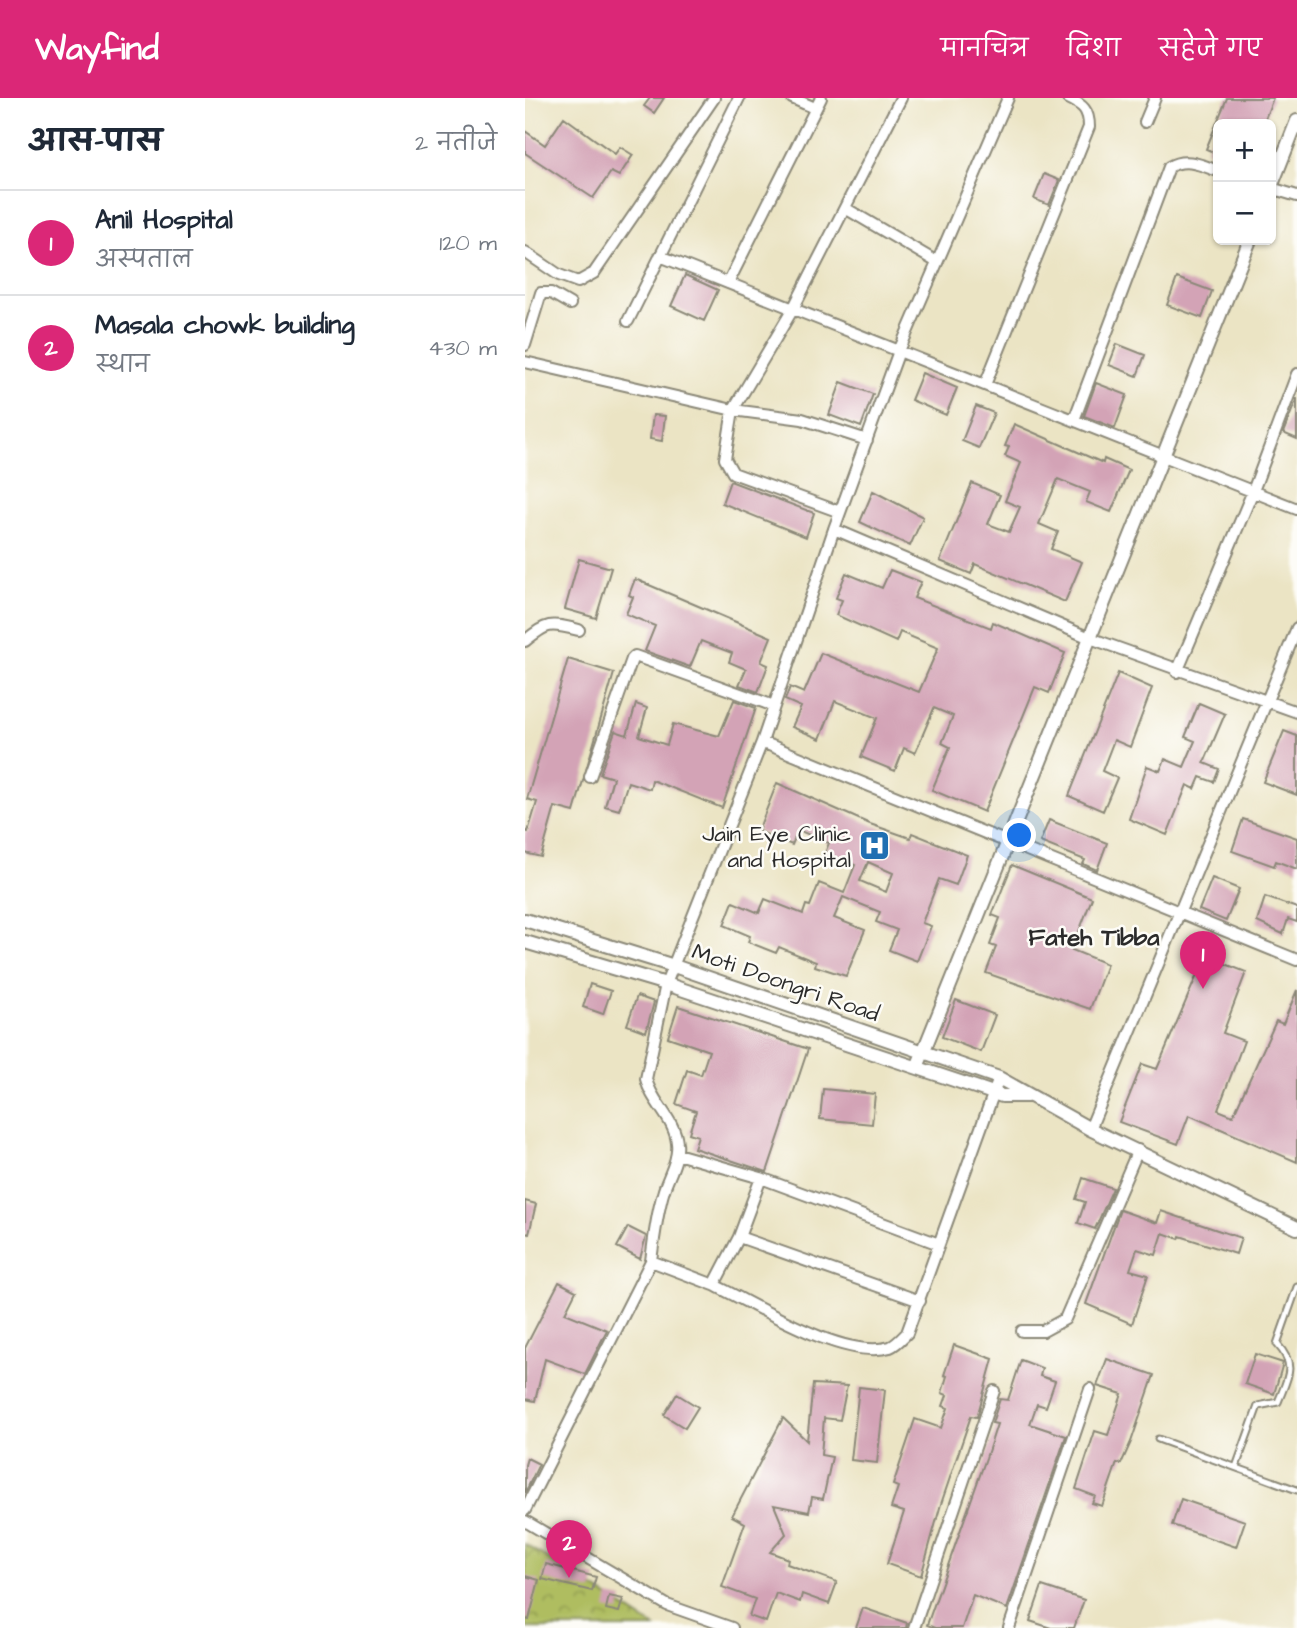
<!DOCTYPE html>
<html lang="hi">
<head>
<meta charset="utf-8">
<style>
	body { margin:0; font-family:"Architects Daughter","Playpen Sans Deva",sans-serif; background:#f2f2f3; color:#1f2937 }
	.controls { position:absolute; right:21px; top:21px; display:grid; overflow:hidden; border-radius:10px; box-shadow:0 2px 5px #0004 }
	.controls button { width:63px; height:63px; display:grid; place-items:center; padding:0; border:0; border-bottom:2px solid #e0e1e3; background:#fff; color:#1f2937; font:35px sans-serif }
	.you { position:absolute; left:495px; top:738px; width:24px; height:24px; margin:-18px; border:5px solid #fff; border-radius:50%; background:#1a73e8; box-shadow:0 0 0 10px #1a73e833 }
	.badge { display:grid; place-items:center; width:46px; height:46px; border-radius:50%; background:#db2777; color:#fff; font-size:23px; font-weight:700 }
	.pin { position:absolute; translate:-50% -58px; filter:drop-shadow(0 2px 4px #0008) }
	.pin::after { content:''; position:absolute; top:37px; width:24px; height:21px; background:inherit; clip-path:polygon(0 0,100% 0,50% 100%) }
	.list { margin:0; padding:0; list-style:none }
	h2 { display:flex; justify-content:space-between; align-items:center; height:91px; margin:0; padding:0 28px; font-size:30px }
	h2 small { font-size:23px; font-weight:400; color:#747a83 }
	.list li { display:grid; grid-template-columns:46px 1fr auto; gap:21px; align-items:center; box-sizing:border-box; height:105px; padding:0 28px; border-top:2px solid #e0e1e3 }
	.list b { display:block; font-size:26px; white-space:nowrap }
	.list p { margin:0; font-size:23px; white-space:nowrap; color:#747a83 }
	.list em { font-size:23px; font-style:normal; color:#747a83 }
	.map { position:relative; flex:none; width:772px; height:1530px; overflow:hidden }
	header { display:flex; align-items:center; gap:42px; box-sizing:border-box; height:98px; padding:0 35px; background:#db2777; color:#fff }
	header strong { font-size:33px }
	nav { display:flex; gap:38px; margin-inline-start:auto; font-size:24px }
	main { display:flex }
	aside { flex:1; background:#fff }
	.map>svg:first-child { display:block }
	.park { fill:url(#park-crowns); stroke:#6d7446; stroke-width:2 }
	.building { fill:#d3a3b6; fill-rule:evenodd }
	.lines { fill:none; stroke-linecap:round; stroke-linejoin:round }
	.service-casing { stroke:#8b8878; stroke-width:9 }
	.minor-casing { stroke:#8b8878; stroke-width:14 }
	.tertiary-casing { stroke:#8b8878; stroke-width:16 }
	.service { stroke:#fff; stroke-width:5 }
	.minor { stroke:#fff; stroke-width:10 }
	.tertiary { stroke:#fff; stroke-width:12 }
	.labels { text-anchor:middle; stroke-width:5; stroke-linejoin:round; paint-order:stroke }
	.poi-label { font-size:23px; fill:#2b2b2b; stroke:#fdfcf7; text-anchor:end }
	.street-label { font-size:23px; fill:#2b2b2b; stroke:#fdfcf7 }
	.neighbourhood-label { font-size:24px; font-weight:bold; fill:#2b2b2b; stroke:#fdfcf7 }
</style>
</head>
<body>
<header>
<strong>Wayfind</strong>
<nav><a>मानचित्र</a><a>दिशा</a><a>सहेजे गए</a></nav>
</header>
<main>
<aside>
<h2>आस-पास<small>2 नतीजे</small></h2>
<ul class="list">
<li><span class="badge">1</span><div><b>Anil Hospital</b><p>अस्पताल</p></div><em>120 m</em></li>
<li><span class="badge">2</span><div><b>Masala chowk building</b><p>स्थान</p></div><em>430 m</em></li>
</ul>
</aside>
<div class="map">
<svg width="772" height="1530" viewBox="0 0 772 1530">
	<defs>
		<pattern id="park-crowns" width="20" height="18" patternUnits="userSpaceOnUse" patternTransform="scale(1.75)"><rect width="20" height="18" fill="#afbd60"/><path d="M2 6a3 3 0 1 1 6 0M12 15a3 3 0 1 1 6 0" fill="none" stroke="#8f9a4f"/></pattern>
	</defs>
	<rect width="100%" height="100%" fill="#fdfcf7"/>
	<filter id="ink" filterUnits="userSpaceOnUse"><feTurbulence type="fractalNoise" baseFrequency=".0143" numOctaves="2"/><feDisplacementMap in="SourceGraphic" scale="14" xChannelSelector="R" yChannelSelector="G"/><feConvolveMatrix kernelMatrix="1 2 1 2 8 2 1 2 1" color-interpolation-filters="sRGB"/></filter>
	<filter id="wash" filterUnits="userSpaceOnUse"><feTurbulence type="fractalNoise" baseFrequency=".00686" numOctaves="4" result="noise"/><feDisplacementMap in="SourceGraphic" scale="28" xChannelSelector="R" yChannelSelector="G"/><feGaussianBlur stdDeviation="1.57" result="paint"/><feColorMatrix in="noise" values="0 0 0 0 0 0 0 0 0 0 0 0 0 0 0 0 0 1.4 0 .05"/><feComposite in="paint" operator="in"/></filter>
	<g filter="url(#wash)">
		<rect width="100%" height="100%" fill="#ebe4c4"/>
		<!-- park -->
		<path class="park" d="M0 1446 131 1530H0Z"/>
		<g id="blocks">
			<!-- building -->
			<path class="building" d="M125 0H139L129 15 119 8Z
				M702 0H748L738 26H693V56L681 51Z
				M39 19 90 56 95 49 108 57 94 78 86 74 68 100 0 55V33L20 47Z
				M519 76 534 82 524 107 509 101Z
				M160 177 193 192 179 223 146 208Z
				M652 180 687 193 677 220 642 207Z
				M592 246 620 257 612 278 584 267Z
				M397 275 432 290 421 317 386 302Z
				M316 284 348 296 336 329 304 317Z
				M571 285 602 297 590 330 559 318Z
				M772 300V341L758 335Z
				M451 308 469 315 454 350 437 343Z
				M128 317 140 318 137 343 125 341Z
				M489 326 578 365 579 361 604 372 586 414 561 404 565 394 533 381 514 426 533 434 526 451 557 464 540 504 450 466 446 476 415 463 447 385 475 397 463 426 484 434 495 409 480 403 496 365 480 358 484 349 480 348Z
				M205 383 289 415 281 439 197 405Z
				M348 393 398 419 385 448 335 424Z
				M54 461 86 470 71 520 40 511Z
				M365 472 396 484 389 500 466 530 468 524 540 555 524 595 510 589 459 714 407 692 425 649 417 645 428 618 409 610 390 655 379 650 370 673 336 659 352 620 310 603 295 641 267 629 276 609 260 602 265 589 279 595 296 555 394 594 413 550 375 534 371 544 311 517 317 502 311 500 321 475 357 490Z
				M110 481 246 539 236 564 243 567 233 594 214 587 221 571 204 564 207 555 176 543 165 569 120 553 130 528 101 516 108 499 104 497Z
				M43 561 89 575 49 714 30 709 16 759 0 755V733L3 734 12 704 2 701Z
				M593 575 627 590 605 649 589 642 577 673 592 680 578 713 544 698Z
				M209 602 231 610 197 710 127 682 125 691 103 684 94 712 80 708 88 680 75 676 90 633 102 637 111 606 122 610 114 638 142 647 148 626 194 638Z
				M674 605 700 616 679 665 694 671 689 684 675 679 670 691 662 687 642 737 604 721 622 668 635 673 640 661 659 669 670 643 660 639Z
				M759 633 772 638V697L738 684Z
				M252 685 345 726 385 740 387 735 442 757 431 787 414 781 397 825 406 828 392 863 364 852 372 832 351 824 355 814 318 799 309 820 340 832 321 878 290 868 291 864 254 849 251 855 223 844 225 838 199 827 208 804 234 815 240 801 278 816 281 807 285 808 294 785 319 795 330 767 300 755 304 745 273 732 267 747 233 733ZM343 764 368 775 361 794 335 783Z
				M718 721 772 740V771L751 763 749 768 707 753Z
				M524 722 582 745 572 772 558 766 560 762 515 744Z
				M487 767 567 800 547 852 582 866 565 911 461 875 471 849 465 847 475 820 467 817Z
				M687 780 714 791 701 823 674 812Z
				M740 799 772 810V824L763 821 758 836 732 824Z
				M680 858 721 874 698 935 719 943 693 1012 708 1018 751 923 758 926 772 892V1064L664 1017 653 1046 594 1024 617 966 632 971Z
				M65 886 86 893 78 916 58 909Z
				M112 898 129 904 121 934 102 927Z
				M431 902 470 917 456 954 417 939Z
				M153 908 283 951 242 1074 169 1050 173 1038 164 1035 171 1013 151 1006 162 972 176 977 184 953 143 939Z
				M298 991 350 996 347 1026 295 1021Z
				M558 1080 588 1090 570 1131 553 1125 560 1104 551 1101Z
				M0 1103 11 1106 4 1136 0 1135Z
				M595 1112 632 1125 636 1113 716 1140 711 1156 655 1138 654 1141 638 1135 631 1157 612 1151 605 1172 623 1177 607 1226 561 1206Z
				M103 1129 121 1138 115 1161 92 1149Z
				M34 1184 51 1193 40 1215 82 1232 60 1276 20 1261 10 1303 0 1301V1250Z
				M429 1247 468 1261 452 1319 446 1318 416 1406 396 1478 362 1466 379 1414 366 1410 373 1389 368 1387 390 1321 416 1330 423 1310 418 1308 422 1297 417 1295 422 1278 419 1277Z
				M730 1256 758 1265 749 1296 720 1286Z
				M582 1261 629 1277 606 1344 596 1366 592 1365 577 1408 567 1405 570 1398 551 1391 570 1333 583 1337 597 1296 572 1288Z
				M496 1262 517 1270 515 1278 530 1283 521 1309 512 1306 505 1326 541 1338 482 1511 448 1497 437 1530H410L402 1527 461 1360 472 1326 467 1325 475 1301 483 1302Z
				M288 1286 322 1288 315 1322 299 1320 296 1357 307 1359 298 1401 287 1399 284 1414 249 1407 261 1436 245 1454 263 1461 262 1466 312 1484 304 1506 277 1496 275 1504 251 1495 241 1524 224 1518 230 1501 197 1489 220 1425 207 1418 258 1320 282 1343Z
				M334 1289 360 1292 352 1365 326 1362Z
				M152 1296 173 1309 160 1330 139 1317Z
				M2 1360 14 1366 0 1395V1367Z
				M656 1401 720 1423 711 1449 647 1427Z
				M21 1466 71 1479 67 1493 17 1481Z
				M0 1478 14 1482 4 1522 0 1521Z
				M517 1488 559 1502 549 1530H526L505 1523Z
				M84 1498 98 1501 94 1514 81 1511Z
				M338 1510 382 1525 381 1530H331Z"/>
		</g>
	</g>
	<g filter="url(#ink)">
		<use href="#blocks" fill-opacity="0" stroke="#8b8878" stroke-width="2"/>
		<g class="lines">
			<defs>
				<path id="service" d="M633 1341 772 1392
					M711 1369 733 1308 753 1304C763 1279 772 1268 752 1246L772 1189"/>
				<path id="minor" d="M267 0 290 10
					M620 24 630 0
					M746 90 772 98
					M320 110 412 164
					M0 154 34 177 53 184 69 175 189 0
					M135 158 772 411
					M203 185 296 0
					M103 223 214 0
					M0 247 16 195H26L45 206
					M0 264 208 312 277 321 342 342
					M460 287 564 29C564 12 558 7 543 0
					M549 322 644 69C660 59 676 67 693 73
					M315 414 208 375 200 361 208 312 268 211 376 0
					M309 431 565 540 772 614
					M0 543C23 524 25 525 54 532
					M652 574 728 393 772 276
					M237 644 772 862
					M65 679 107 561 110 558 249 608
					M565 1031 772 530
					M152 1056 236 1080
					M126 1163C129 1139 132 1115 139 1092 144 1077 154 1061 152 1045 150 1021 126 1004 121 981L141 886 237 644 309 431 374 253 483 0
					M189 1187C231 1207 319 1263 365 1249 371 1247 377 1240 382 1235L474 980
					M395 1203 214 1139 236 1080 414 1146
					M497 1233H518L540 1221 613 1052
					M0 1412 126 1163 189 1187 214 1139
					M0 1423 142 1507 207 1530
					M389 1530 469 1293
					M484 1530 565 1291"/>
				<path id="tertiary" d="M746 89 772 23
					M0 822 149 868 474 980 565 1031 772 1130
					M0 844 141 886 477 998H502
					M393 967 725 142"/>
			</defs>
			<!-- service casing -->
			<use href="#service" class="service-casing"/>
			<!-- minor casing -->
			<use href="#minor" class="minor-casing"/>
			<!-- tertiary casing -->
			<use href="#tertiary" class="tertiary-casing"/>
			<!-- service -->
			<use href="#service" class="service"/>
			<!-- minor -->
			<use href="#minor" class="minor"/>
			<!-- tertiary -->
			<use href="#tertiary" class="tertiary"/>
		</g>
	</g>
	<!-- icons -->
	<defs>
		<symbol id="hospital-square" viewBox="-11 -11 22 22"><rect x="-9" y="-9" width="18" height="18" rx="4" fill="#1f6fb2" stroke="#fdfcf7"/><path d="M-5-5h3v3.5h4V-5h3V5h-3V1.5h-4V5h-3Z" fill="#fff"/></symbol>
	</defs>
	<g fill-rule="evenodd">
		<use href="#hospital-square" x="332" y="730" width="35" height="35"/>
	</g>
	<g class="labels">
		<!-- poi labels -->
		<g class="poi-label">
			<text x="326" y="743">Jain Eye Clinic<tspan x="326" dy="26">and Hospital</tspan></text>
		</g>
		<!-- street labels -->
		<g class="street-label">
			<text transform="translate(261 884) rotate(19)" y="8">Moti Doongri Road</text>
		</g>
		<!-- neighbourhood labels -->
		<g class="neighbourhood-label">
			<text x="569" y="847">Fateh Tibba</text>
		</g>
	</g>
</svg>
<div class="controls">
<button>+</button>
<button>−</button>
</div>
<div class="you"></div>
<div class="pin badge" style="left:678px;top:891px">1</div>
<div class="pin badge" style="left:44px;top:1480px">2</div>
</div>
</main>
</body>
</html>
